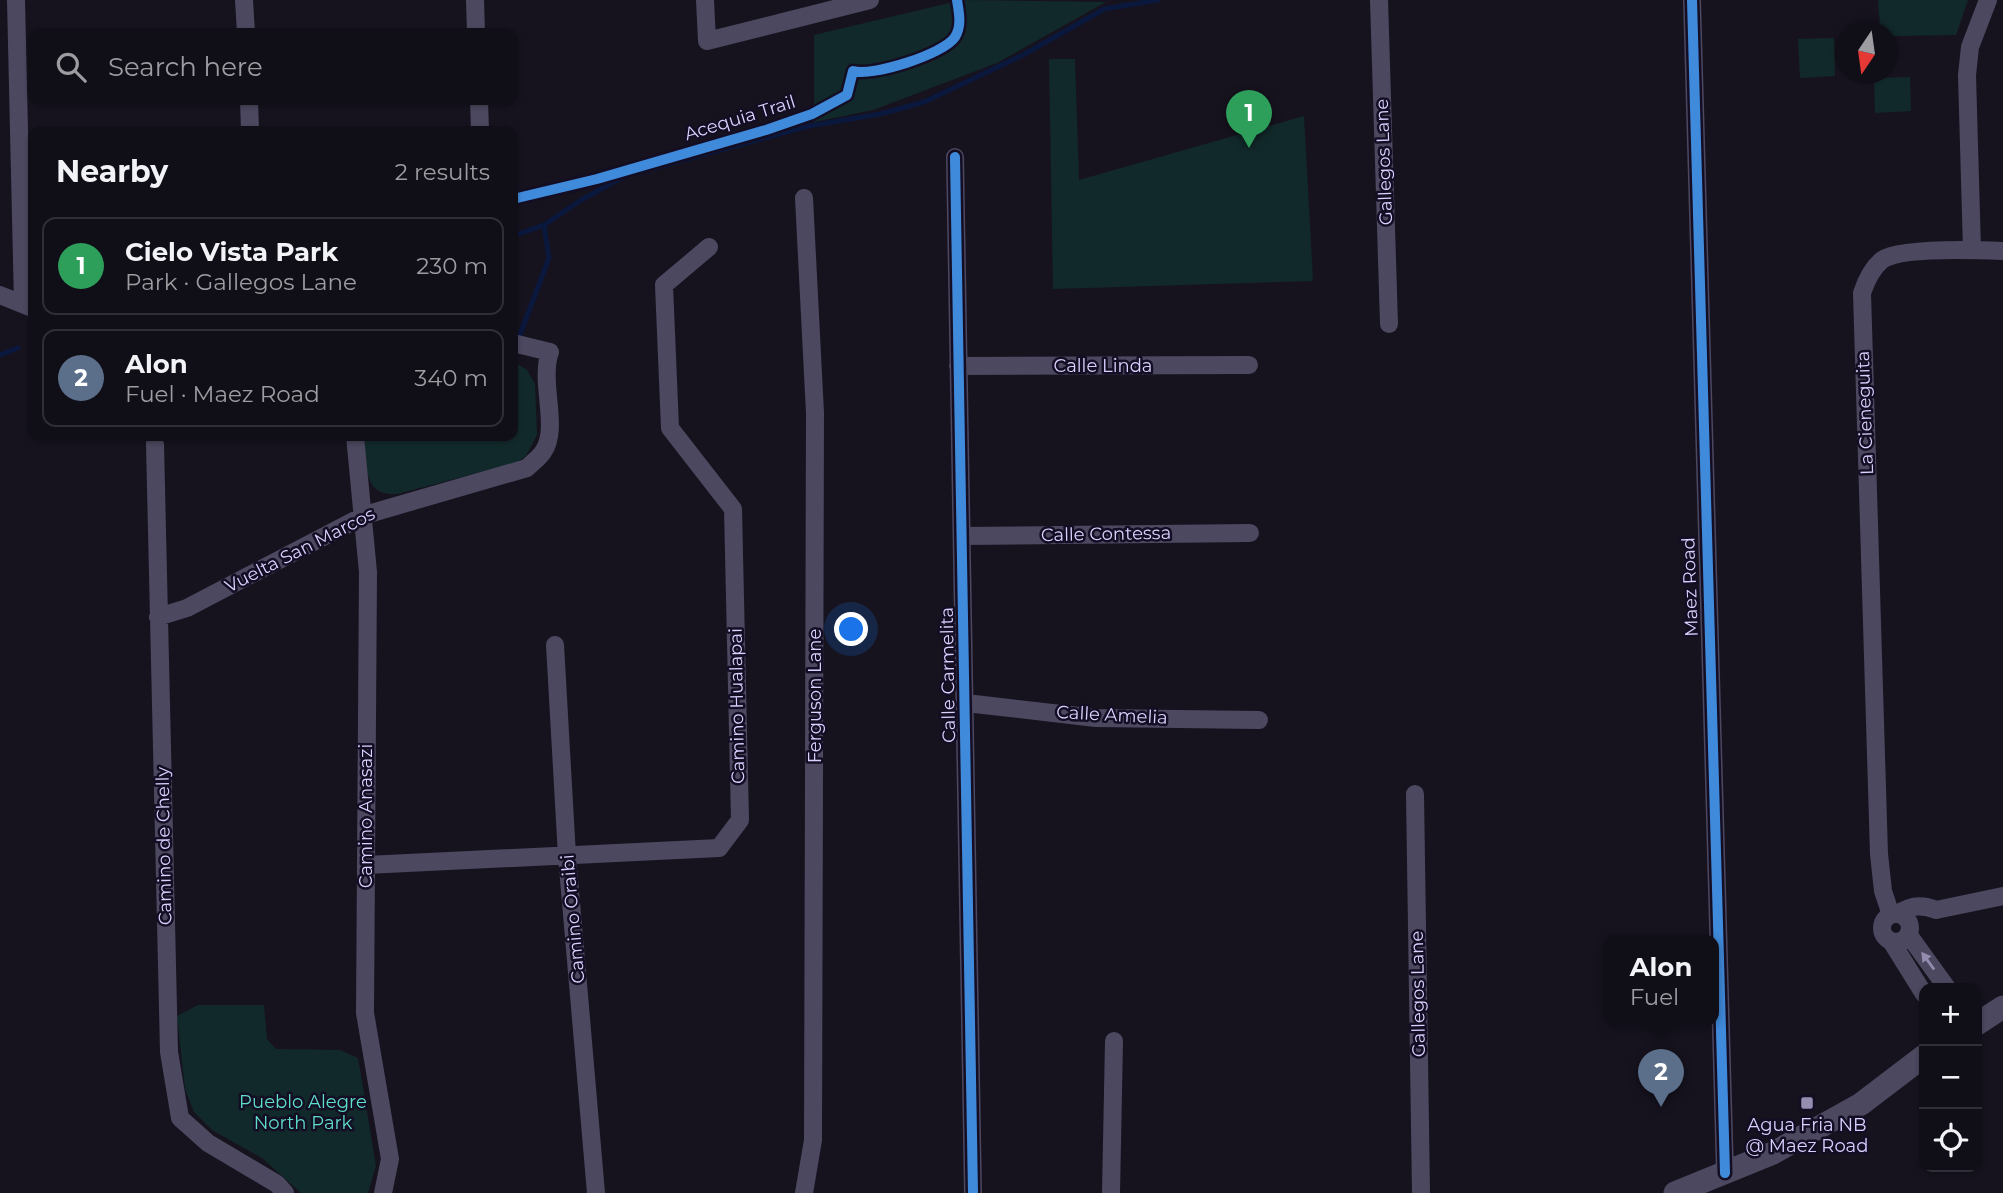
<!DOCTYPE html>
<html lang="en">
<head>
<meta charset="utf-8">
<style>
	body { margin:0; font-family:Montserrat,sans-serif; background:#191720; color:#f1f3f6 }
	.controls { position:absolute; right:21px; bottom:21px; display:grid; overflow:hidden; border-radius:14px; box-shadow:0 2px 5px #0004 }
	.controls button { width:63px; height:63px; display:grid; place-items:center; padding:0; border:0; border-bottom:2px solid #302e36; background:#100e17; color:#f1f3f6; font:35px sans-serif }
	.compass { position:absolute; left:1835px; top:21px; width:63px; height:63px; border-radius:50%; background:#100e17; box-shadow:0 2px 5px #0004; rotate:193deg }
	.you { position:absolute; left:852px; top:630px; width:24px; height:24px; margin:-18px; border:5px solid #fff; border-radius:50%; background:#1a73e8; box-shadow:0 0 0 10px #1a73e833 }
	.badge { display:grid; place-items:center; width:46px; height:46px; border-radius:50%; background:#968eb0; color:#fff; font-size:23px; font-weight:700 }
	.pin { position:absolute; translate:-50% -58px; filter:drop-shadow(0 2px 4px #0008) }
	.pin::after { content:''; position:absolute; top:37px; width:24px; height:21px; background:inherit; clip-path:polygon(0 0,100% 0,50% 100%) }
	.popup { position:absolute; left:1603px; top:935px; width:116px; height:91px; box-sizing:border-box; display:grid; place-content:center; border-radius:14px; background:#100e17; filter:drop-shadow(0 2px 5px #0005); font-size:23px; white-space:nowrap; color:#9c9ca1 }
	.popup b { font-size:26px; color:#f1f3f6 }
	.popup::after { content:''; position:absolute; left:50%; top:100%; margin-left:-14px; border:14px solid transparent; border-top-color:#100e17 }
	.list { margin:0; padding:0; list-style:none }
	h2 { display:flex; justify-content:space-between; align-items:center; height:91px; margin:0; padding:0 28px; font-size:30px }
	h2 small { font-size:23px; font-weight:400; color:#9c9ca1 }
	.list li { display:grid; grid-template-columns:46px 1fr auto; gap:21px; align-items:center; box-sizing:border-box; height:98px; margin:0 14px 14px; padding:0 14px; border:2px solid #302e36; border-radius:14px }
	.list b { display:block; font-size:26px; white-space:nowrap }
	.list p { margin:0; font-size:23px; white-space:nowrap; color:#9c9ca1 }
	.list em { font-size:23px; font-style:normal; color:#9c9ca1 }
	.icon { flex:none; width:38px; height:38px; fill:none; stroke:currentColor; stroke-width:2; stroke-linecap:round; stroke-linejoin:round }
	.map { position:relative; flex:none; width:2003px; height:1193px; overflow:hidden }
	.search { position:absolute; background:#100e17; box-shadow:0 2px 5px #0004; left:28px; top:28px; width:490px; height:77px; display:flex; align-items:center; gap:18px; box-sizing:border-box; padding:0 24px; border-radius:14px; color:#9c9ca1; font-size:26px }
	.panel { position:absolute; background:#100e17; box-shadow:0 2px 5px #0004; left:28px; top:126px; width:490px; height:315px; border-radius:14px }
	.map>svg:first-child { display:block }
	.green { fill:#12292b }
	.lines { fill:none; stroke-linecap:round; stroke-linejoin:round }
	.stream { stroke:#0b183e; stroke-width:5 }
	.minor { stroke:#4c4860; stroke-width:18 }
	.tertiary { stroke:#4c4860; stroke-width:23 }
	.cycleway-casing { stroke:#140e24; stroke-width:15 }
	.cycleway { stroke:#408adc; stroke-width:10 }
	.oneway { fill:#948caf }
	.poi-dot { fill:#968eb0; stroke:#140e24; stroke-width:2.5 }
	.labels { text-anchor:middle; stroke-width:5; stroke-linejoin:round; paint-order:stroke }
	.street-label { font-size:18px; fill:#dbd1fe; stroke:#140e24 }
	.park-label { font-size:18px; fill:#5edecb; stroke:#140e24 }
	.poi-label { font-size:18px; fill:#dbd1fe; stroke:#140e24 }
</style>
</head>
<body>
<div class="map">
<svg width="2003" height="1193" viewBox="0 0 2003 1193">
	<rect width="100%" height="100%" fill="#16131f"/>
	<!-- green -->
	<path class="green" d="M962 0 1106 2 997 63 873 110 814 122V35Z
		M1878 0H1968L1956 35 1893 36 1880 27Z
		M1834 38 1835 76 1800 78 1798 39Z
		M1049 59H1075L1079 180 1304 116 1313 281 1053 289Z
		M1910 77 1911 111 1875 113 1874 78Z
		M513 361 527 370 535 384 537 435 526 456 516 463 397 494C362 497 366 462 363 436H513Z
		M198 1005H264L267 1039 276 1049 340 1050 358 1058 376 1166 368 1193H301L262 1158 212 1130 194 1112 185 1089 177 1016Z"/>
	<g class="lines">
		<!-- stream -->
		<path class="stream" d="M513 236 544 225 581 200 625 176 809 126 880 114 924 102 1023 55 1104 9 1158 0
			M518 340 549 258 544 225
			M0 355 18 348"/>
		<!-- minor -->
		<path class="minor" d="M16 0 23 304
			M244 0 246 33
			M475 0 476 33
			M705 0 707 41 870 0
			M1379 0 1389 324
			M1692 0 1725 1173
			M249 100 250 131
			M479 100 480 131
			M955 157 973 1193
			M1972 250 1967 75 1970 47 1988 0
			M0 295 32 308
			M958 366 1249 365
			M355 436 368 572 365 1013 390 1159 383 1193
			M155 444 169 1052 180 1118 208 1143 277 1184 285 1193
			M962 536 1250 533
			M158 617 187 608 365 515 527 468C532 463 539 458 543 452 560 428 539 382 550 352L513 343
			M555 645 567 856 596 1193
			M966 703 1096 718 1259 720
			M1415 794 1421 1193
			M366 865 719 848 740 820 733 509 670 428 664 285 709 247
			M1898 914C1910 905 1922 904 1936 910L2003 896
			M1882 928a14 14 0 1 1 28 0a14 14 0 1 1-28 0Z
			M1891 915 1883 891 1879 854 1862 293C1866 281 1871 269 1882 260 1900 247 1978 250 2003 251
			M1908 934 1947 988
			M1891 941 1924 994
			M804 1193 813 1140 815 413 804 198
			M1111 1193 1114 1041"/>
		<!-- tertiary -->
		<path class="tertiary" d="M1977 1024 2003 1007
			M1675 1193 1773 1153 1861 1104 1924 1056"/>
		<defs>
			<path id="cycleway" d="M1692 0 1725 1173
				M955 157 973 1193
				M513 199 597 179 766 130 812 114 847 95 853 71C872 77 944 54 955 37 962 26 959 13 957 0"/>
		</defs>
		<!-- cycleway casing -->
		<use href="#cycleway" class="cycleway-casing"/>
		<!-- cycleway -->
		<use href="#cycleway" class="cycleway"/>
	</g>
	<!-- one-way arrows -->
	<defs><path id="oneway-solid" d="M-6-.8H1V-3.2L6.5 0L1 3.2V.8H-6Z" transform="scale(1.75)"/></defs>
	<use class="oneway" href="#oneway-solid" transform="translate(1928 961) rotate(-126)"/>
	<!-- markers -->
	<rect class="poi-dot" x="1800" y="1096" width="14" height="14" rx="3.5"/>
	<g class="labels">
		<!-- street labels -->
		<g class="street-label">
			<text transform="translate(740 118) rotate(-17)" y="6">Acequia Trail</text>
			<text transform="translate(1384 162) rotate(-92)" y="6">Gallegos Lane</text>
			<text x="1103" y="372">Calle Linda</text>
			<text transform="translate(1865 413) rotate(-92)" y="6">La Cieneguita</text>
			<text transform="translate(1106 534) rotate(-1)" y="6">Calle Contessa</text>
			<text transform="translate(300 550) rotate(-27)" y="6">Vuelta San Marcos</text>
			<text transform="translate(1690 587) rotate(-92)" y="6">Maez Road</text>
			<text transform="translate(948 675) rotate(-91)" y="6">Calle Carmelita</text>
			<text transform="translate(815 696) rotate(-90)" y="6">Ferguson Lane</text>
			<text transform="translate(737 706) rotate(-91)" y="6">Camino Hualapai</text>
			<text transform="translate(1112 715) rotate(3)" y="6">Calle Amelia</text>
			<text transform="translate(366 816) rotate(-90)" y="6">Camino Anasazi</text>
			<text transform="translate(164 846) rotate(-91)" y="6">Camino de Chelly</text>
			<text transform="translate(573 919) rotate(-95)" y="6">Camino Oraibi</text>
			<text transform="translate(1418 994) rotate(-91)" y="6">Gallegos Lane</text>
		</g>
		<!-- park labels -->
		<g class="park-label">
			<text x="303" y="1108">Pueblo Alegre<tspan x="303" dy="21">North Park</tspan></text>
		</g>
		<!-- poi labels -->
		<g class="poi-label">
			<text x="1807" y="1131">Agua Fria NB<tspan x="1807" dy="21">@ Maez Road</tspan></text>
		</g>
	</g>
</svg>
<div class="controls">
<button>+</button>
<button>−</button>
<button><svg class="icon" aria-label="locate" viewBox="0 0 24 24"><circle cx="12" cy="12" r="6"/><path d="M12 2v4M12 18v4M2 12h4M18 12h4"/></svg></button>
</div>
<svg class="compass" viewBox="-18 -18 36 36"><path d="M0-13l5 13h-10z" fill="#e53935"/><path d="M0 13l5-13h-10z" fill="#9c9ca1"/></svg>
<div class="you"></div>
<div class="pin badge" style="left:1249px;top:148px;background:#2e9e5b">1</div>
<div class="pin badge" style="left:1661px;top:1107px;background:#5c6f8a">2</div>
<div class="popup"><b>Alon</b>Fuel</div>
<div class="search"><svg class="icon" aria-label="search" viewBox="0 0 24 24"><circle cx="10" cy="10" r="6"/><path d="M15 15l6 6"/></svg>Search here</div>
<section class="panel">
<h2>Nearby<small>2 results</small></h2>
<ul class="list">
<li><span class="badge" style="background:#2e9e5b">1</span><div><b>Cielo Vista Park</b><p>Park · Gallegos Lane</p></div><em>230 m</em></li>
<li><span class="badge" style="background:#5c6f8a">2</span><div><b>Alon</b><p>Fuel · Maez Road</p></div><em>340 m</em></li>
</ul>
</section>
</div>
</body>
</html>
